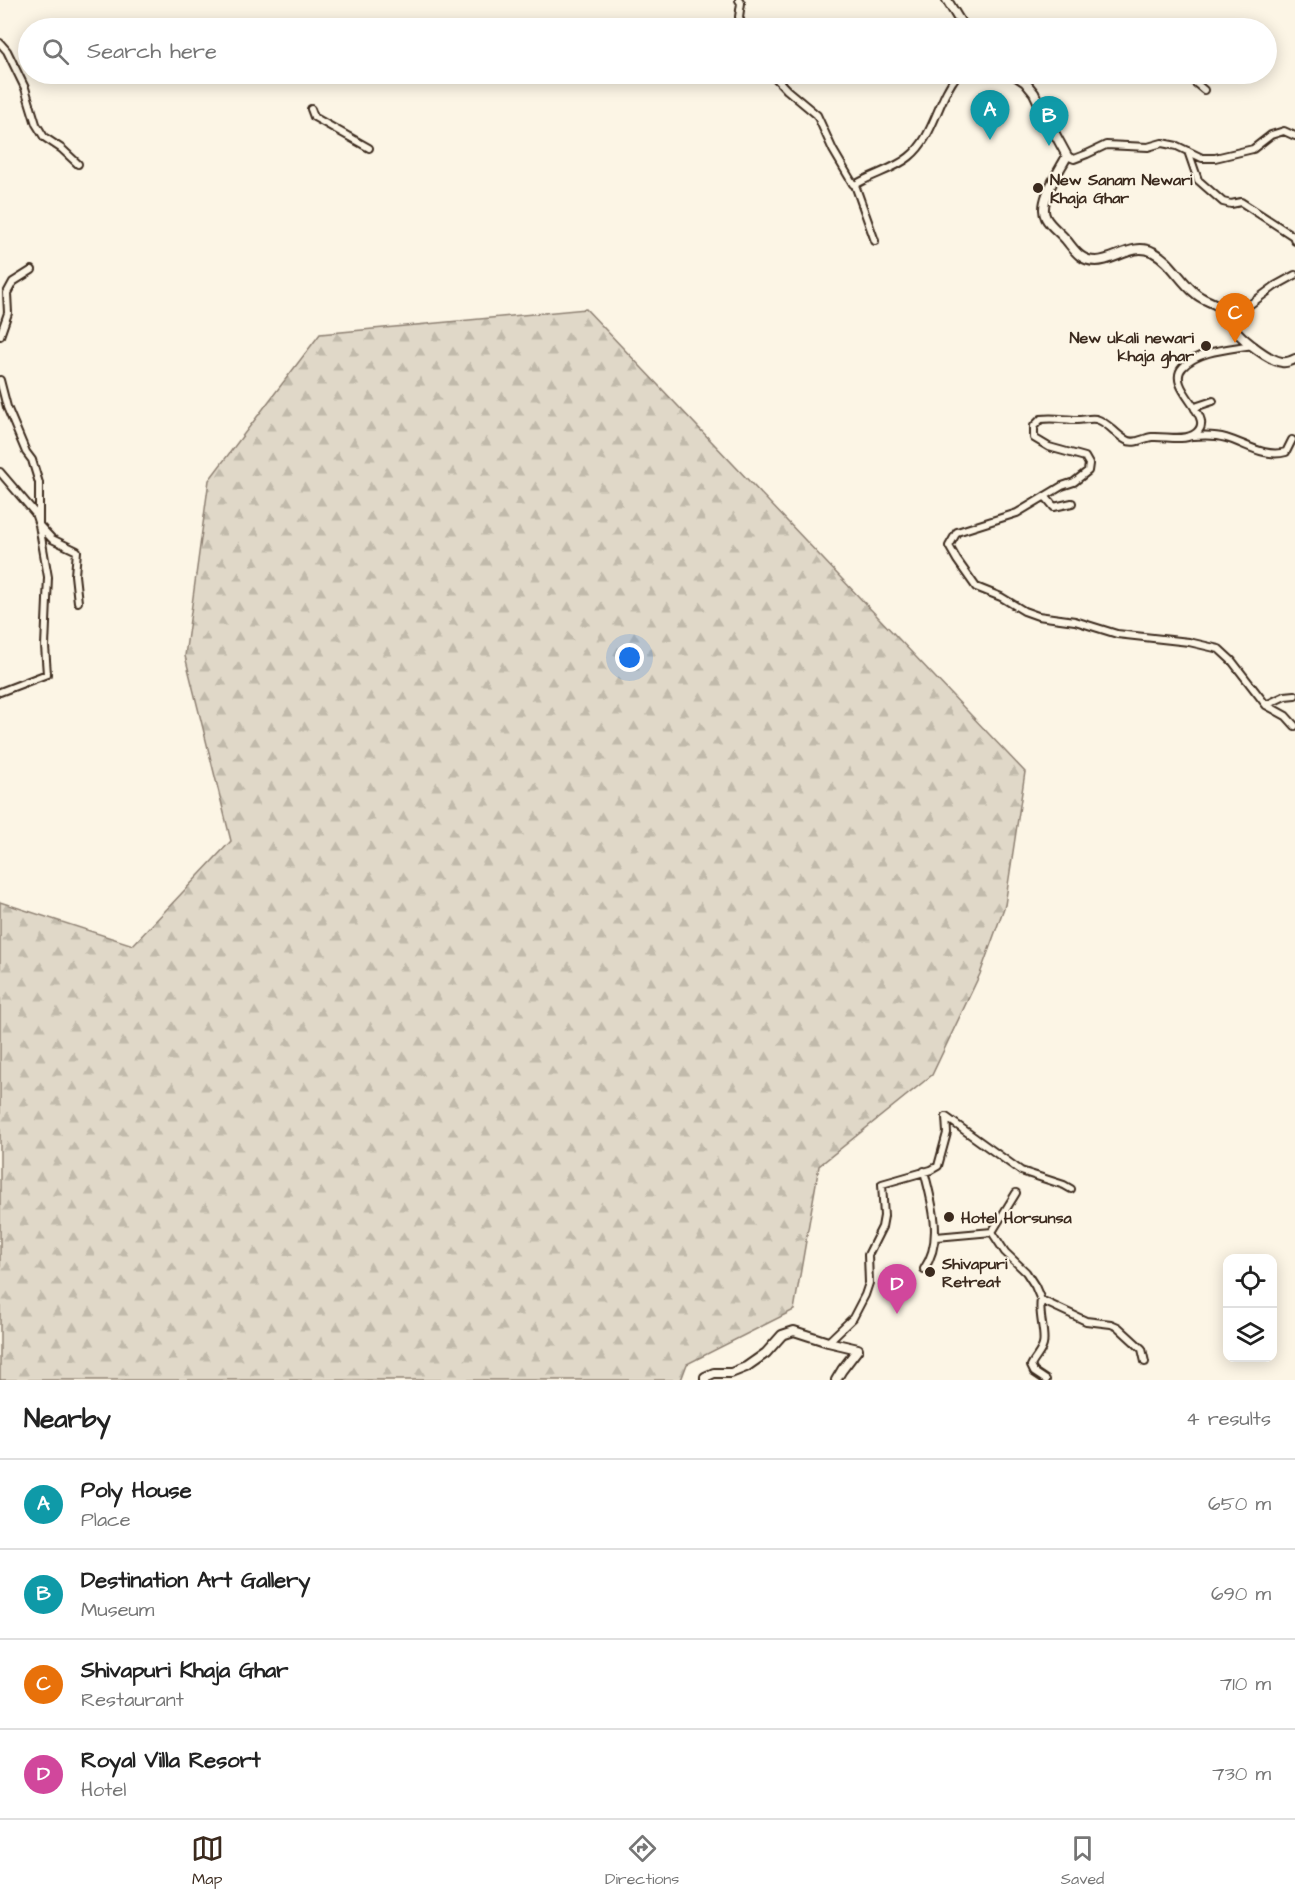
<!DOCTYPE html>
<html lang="en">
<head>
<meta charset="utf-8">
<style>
	body { margin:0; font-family:"Architects Daughter",sans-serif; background:#f6f6f6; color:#222 }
	.controls { position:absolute; right:18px; bottom:18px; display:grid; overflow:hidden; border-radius:12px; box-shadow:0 3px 15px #0003 }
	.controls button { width:54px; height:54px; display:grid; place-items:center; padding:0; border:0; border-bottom:2px solid #e0e0e0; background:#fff; color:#222; font:30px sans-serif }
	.you { position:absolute; left:630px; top:658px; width:21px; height:21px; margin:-15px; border:4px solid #fff; border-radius:50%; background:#1a73e8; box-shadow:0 0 0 9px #1a73e833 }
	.badge { display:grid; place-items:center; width:39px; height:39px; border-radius:50%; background:#3b2a1e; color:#fff; font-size:20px; font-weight:700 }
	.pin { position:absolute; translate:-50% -50px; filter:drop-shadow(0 2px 3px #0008) }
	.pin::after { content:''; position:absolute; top:32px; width:21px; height:18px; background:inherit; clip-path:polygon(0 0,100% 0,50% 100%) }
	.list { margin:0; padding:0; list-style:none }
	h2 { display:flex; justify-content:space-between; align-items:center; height:78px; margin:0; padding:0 24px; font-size:26px }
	h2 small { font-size:20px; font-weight:400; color:#767676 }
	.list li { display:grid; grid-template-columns:39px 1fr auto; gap:18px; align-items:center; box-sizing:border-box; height:90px; padding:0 24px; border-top:2px solid #e0e0e0 }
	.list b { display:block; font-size:22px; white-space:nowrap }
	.list p { margin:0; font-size:20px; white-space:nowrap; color:#767676 }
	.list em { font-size:20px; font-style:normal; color:#767676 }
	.icon { flex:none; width:33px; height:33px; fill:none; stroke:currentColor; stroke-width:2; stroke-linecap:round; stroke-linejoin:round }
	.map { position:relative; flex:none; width:1295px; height:1380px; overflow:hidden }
	.search { position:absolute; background:#fff; box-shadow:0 3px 15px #0003; left:18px; right:18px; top:18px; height:66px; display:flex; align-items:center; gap:15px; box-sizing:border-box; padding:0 21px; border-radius:33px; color:#767676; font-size:22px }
	.sheet { height:438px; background:#fff }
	nav { display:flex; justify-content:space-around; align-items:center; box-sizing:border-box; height:84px; border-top:2px solid #e0e0e0; background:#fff; font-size:16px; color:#767676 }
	nav a { display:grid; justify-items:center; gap:3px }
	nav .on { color:#3b2a1e }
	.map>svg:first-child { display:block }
	.forest { fill:url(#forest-firs); stroke:#8e8173; stroke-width:1.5 }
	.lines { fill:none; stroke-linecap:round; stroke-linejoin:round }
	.minor-casing { stroke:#3b2a1e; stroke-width:10 }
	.tertiary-casing { stroke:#3b2a1e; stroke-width:12 }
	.minor { stroke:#fcf5e5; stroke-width:6 }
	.tertiary { stroke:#fcf5e5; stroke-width:8 }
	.poi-dot { fill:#3b2a1e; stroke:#fcf5e5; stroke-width:2 }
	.labels { text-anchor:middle; stroke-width:4.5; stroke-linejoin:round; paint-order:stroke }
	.poi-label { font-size:16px; font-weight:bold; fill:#3b2a1e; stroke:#fcf5e5; text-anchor:start }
</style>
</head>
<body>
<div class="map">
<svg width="1295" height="1380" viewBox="0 0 1295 1380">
	<defs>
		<pattern id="forest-firs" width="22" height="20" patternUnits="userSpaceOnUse" patternTransform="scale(1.5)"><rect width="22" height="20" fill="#e0d8c8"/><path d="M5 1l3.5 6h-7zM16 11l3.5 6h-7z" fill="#c1baab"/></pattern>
	</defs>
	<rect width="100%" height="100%" fill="#fcf5e5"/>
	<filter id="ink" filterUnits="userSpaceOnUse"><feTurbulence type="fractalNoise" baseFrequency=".0167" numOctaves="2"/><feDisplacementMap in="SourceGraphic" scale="12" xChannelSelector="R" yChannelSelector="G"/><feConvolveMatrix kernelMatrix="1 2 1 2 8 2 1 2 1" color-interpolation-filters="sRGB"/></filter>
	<g filter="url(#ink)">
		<!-- forest -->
		<path class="forest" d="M586 309 1025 772 1005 905 980 974 932 1075 819 1166 794 1310 687 1364 681 1380H0V902L133 945 231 841 185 656 209 480 320 334Z"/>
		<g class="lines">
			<defs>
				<path id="minor" d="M739 0 741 3 739 17 743 28
					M0 43 7 51 25 88 36 124 44 137 62 149 78 164
					M772 74 787 90 817 115 833 150 853 184 855 185C872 174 893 170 909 157 935 136 937 99 958 74
					M1185 74 1204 90
					M311 109 314 117 369 148
					M1188 151 1198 180 1223 202 1231 204 1241 202 1293 236 1295 241
					M1067 156 1074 159 1087 154 1106 145 1148 147 1162 143 1177 146 1202 158H1215L1253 149 1271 135 1284 131 1295 136
					M855 185 875 241
					M1229 320 1275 286 1295 275
					M0 336 8 313 7 293 13 282 32 270
					M1252 345C1231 349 1199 350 1183 367 1163 388 1222 419 1193 435 1182 441 1165 436 1152 437 1143 438 1134 445 1126 440 1115 434 1108 422 1096 419 1090 418 1083 420 1077 420 1065 420 1054 417 1041 419L1034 426V438L1049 447 1085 457 1089 464 1088 471 1074 482 1062 486 1017 513 957 532 949 546 957 560 976 587 1001 597 1024 611 1038 616 1075 621 1117 634 1189 642 1219 649 1232 661 1266 705 1286 716 1295 726
					M0 380 7 407 26 452 32 460 39 483V525L52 539 77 551 75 575 78 602
					M1195 409 1198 406 1213 401
					M1193 436C1204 435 1216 435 1226 438 1247 444 1264 458 1286 452L1292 440
					M0 472 35 513 39 525 48 577 45 646 47 674 0 692
					M1045 496 1054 507 1072 503
					M1266 705 1285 696 1295 695
					M924 1171C932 1203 944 1240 924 1269
					M992 1232 1016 1193
					M936 1237 992 1232 1005 1252 1026 1272 1035 1286 1041 1300 1086 1321 1111 1324 1118 1327 1142 1349 1145 1362
					M1041 1300C1038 1315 1046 1333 1043 1345 1041 1353 1034 1359 1031 1366L1034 1372 1046 1380
					M828 1342 853 1318 865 1295 869 1283 868 1255 882 1227 884 1216 882 1184 931 1170 938 1166 947 1133 946 1117 1021 1171 1064 1185 1071 1189"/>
				<path id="tertiary" d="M947 0 964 28
					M1013 74 1025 82 1034 93 1042 110 1067 156C1060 170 1037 202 1046 218 1050 226 1061 233 1067 241 1075 251 1081 261 1096 261 1115 261 1133 242 1153 252 1170 260 1180 281 1195 293 1202 300 1211 301 1218 306 1226 311 1230 324 1237 332 1245 341 1270 361 1282 362 1287 363 1291 361 1295 359
					M705 1380V1377L714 1373H731L746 1367 766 1353 782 1335 794 1331 828 1342 858 1349 842 1370 836 1380"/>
			</defs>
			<!-- minor casing -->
			<use href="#minor" class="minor-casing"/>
			<!-- tertiary casing -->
			<use href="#tertiary" class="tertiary-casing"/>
			<!-- minor -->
			<use href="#minor" class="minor"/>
			<!-- tertiary -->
			<use href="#tertiary" class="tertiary"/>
		</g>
	</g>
	<!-- markers -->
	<g class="poi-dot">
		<circle cx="1038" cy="188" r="6"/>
		<circle cx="1206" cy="346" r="6"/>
		<circle cx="949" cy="1217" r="6"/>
		<circle cx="930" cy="1272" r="6"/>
	</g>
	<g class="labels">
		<!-- poi labels -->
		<g class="poi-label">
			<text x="1050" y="185">New Sanam Newari<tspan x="1050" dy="18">Khaja Ghar</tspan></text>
			<text x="1194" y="343" text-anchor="end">New ukali newari<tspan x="1194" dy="18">khaja ghar</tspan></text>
			<text x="961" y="1223">Hotel Horsunsa</text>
			<text x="942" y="1269">Shivapuri<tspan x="942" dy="18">Retreat</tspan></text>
		</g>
	</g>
</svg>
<div class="controls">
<button><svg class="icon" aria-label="locate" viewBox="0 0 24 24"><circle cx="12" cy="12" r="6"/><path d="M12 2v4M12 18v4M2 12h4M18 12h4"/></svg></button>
<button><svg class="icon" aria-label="layers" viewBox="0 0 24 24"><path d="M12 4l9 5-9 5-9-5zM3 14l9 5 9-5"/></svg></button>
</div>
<div class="you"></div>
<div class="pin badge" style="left:990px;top:140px;background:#0f9aa8">A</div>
<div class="pin badge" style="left:1049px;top:146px;background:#0f9aa8">B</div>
<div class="pin badge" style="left:1235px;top:343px;background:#e8710a">C</div>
<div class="pin badge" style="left:897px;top:1314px;background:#d1479c">D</div>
<div class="search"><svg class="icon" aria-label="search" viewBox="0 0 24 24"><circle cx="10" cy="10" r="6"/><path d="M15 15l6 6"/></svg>Search here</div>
</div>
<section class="sheet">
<h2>Nearby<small>4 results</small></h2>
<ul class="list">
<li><span class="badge" style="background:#0f9aa8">A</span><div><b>Poly House</b><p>Place</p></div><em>650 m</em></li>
<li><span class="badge" style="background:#0f9aa8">B</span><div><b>Destination Art Gallery</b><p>Museum</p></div><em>690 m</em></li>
<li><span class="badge" style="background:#e8710a">C</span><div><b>Shivapuri Khaja Ghar</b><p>Restaurant</p></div><em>710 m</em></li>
<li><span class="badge" style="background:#d1479c">D</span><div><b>Royal Villa Resort</b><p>Hotel</p></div><em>730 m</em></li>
</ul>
</section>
<nav>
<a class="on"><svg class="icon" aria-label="map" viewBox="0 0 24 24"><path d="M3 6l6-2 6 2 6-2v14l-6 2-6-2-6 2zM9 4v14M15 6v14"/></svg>Map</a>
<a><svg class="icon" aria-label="directions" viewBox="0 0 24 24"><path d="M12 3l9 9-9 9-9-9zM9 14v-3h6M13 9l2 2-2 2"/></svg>Directions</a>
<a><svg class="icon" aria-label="saved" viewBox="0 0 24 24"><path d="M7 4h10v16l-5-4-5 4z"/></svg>Saved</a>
</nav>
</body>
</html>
